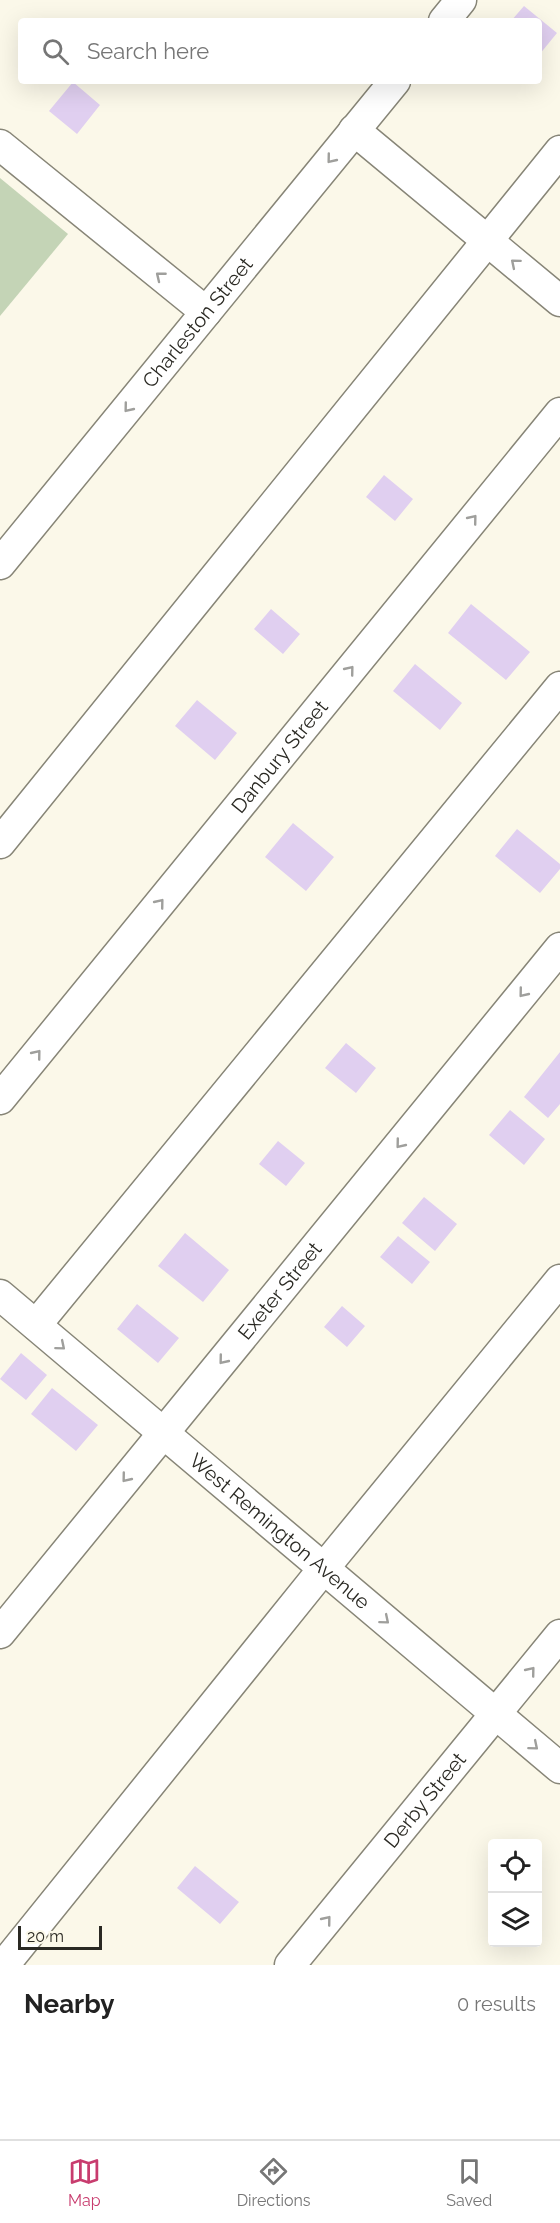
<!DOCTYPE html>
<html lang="en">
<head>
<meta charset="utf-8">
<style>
	body { margin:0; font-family:Raleway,sans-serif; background:#f2f2f2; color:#222 }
	.controls { position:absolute; right:18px; bottom:18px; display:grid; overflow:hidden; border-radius:6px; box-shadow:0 6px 24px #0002 }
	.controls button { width:54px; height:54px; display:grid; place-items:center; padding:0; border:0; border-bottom:2px solid #e0e0e0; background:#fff; color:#222; font:30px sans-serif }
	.scale { position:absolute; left:18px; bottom:15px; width:84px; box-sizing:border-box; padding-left:6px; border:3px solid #2a2923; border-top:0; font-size:16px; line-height:21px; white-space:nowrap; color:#2a2923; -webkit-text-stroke:4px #fbf8e9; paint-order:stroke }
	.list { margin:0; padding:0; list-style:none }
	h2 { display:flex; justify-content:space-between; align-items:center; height:78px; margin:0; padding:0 24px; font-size:26px }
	h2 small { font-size:20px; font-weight:400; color:#767676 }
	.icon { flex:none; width:33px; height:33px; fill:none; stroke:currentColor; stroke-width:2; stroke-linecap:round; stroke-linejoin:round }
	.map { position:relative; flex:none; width:560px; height:1965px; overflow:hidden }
	.search { position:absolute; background:#fff; box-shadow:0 6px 24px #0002; left:18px; right:18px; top:18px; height:66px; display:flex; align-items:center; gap:15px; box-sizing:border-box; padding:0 21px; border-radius:6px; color:#767676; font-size:22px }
	.sheet { height:174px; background:#fff }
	nav { display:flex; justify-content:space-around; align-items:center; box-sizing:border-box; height:84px; border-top:2px solid #e0e0e0; background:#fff; font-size:16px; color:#767676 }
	nav a { display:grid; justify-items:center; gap:3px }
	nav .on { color:#c83c6e }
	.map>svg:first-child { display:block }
	.green { fill:#c4d4b6 }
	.building { fill:#e0cff0 }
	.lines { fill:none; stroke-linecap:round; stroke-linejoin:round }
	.minor-casing { stroke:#878577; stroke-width:33 }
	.minor { stroke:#fff; stroke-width:30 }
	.oneway { stroke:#9f9f9c }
	.labels { text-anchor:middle; stroke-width:6; stroke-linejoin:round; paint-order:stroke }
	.street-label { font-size:20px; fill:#2a2923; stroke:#fbf8e9 }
</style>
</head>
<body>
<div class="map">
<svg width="560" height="1965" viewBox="0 0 560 1965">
	<rect width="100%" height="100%" fill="#fbf8e9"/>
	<!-- green -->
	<path class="green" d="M0 178 68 234 0 316Z"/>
	<!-- building -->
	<path class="building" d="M524 6 557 33 539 55V21H511Z
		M73 82 100 105 77 134 49 111Z
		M384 475 413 499 395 521 366 497Z
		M471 604 530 652 506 680 448 633Z
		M271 609 300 634 283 654 254 629Z
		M415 664 462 703 440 730 393 691Z
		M197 700 237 733 215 760 175 726Z
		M293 823 334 857 306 891 265 857Z
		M517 829 560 864V869L540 893 495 856Z
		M346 1043 376 1068 356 1093 325 1068Z
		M560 1052V1104L548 1118 524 1097Z
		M510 1110 545 1139 524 1165 489 1135Z
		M278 1141 305 1163 286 1186 259 1164Z
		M424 1197 457 1224 435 1251 402 1223Z
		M185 1233 229 1270 203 1302 158 1266Z
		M398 1236 430 1262 412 1284 380 1257Z
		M137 1304 179 1338 158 1363 117 1329Z
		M342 1306 365 1326 347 1347 324 1327Z
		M21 1353 47 1375 26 1400 0 1379Z
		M52 1388 98 1425 76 1451 31 1414Z
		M195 1866 239 1902 220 1924 177 1888Z"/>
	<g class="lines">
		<defs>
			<g id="minor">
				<path d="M444 21 461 0"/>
				<path d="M354 130 560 301"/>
				<path d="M0 145 206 312"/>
				<path id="s1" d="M0 564 395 81"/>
				<path d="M0 843 560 151"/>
				<path id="s2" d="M0 1099 560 413"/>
				<path id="s3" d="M0 1295 560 1768"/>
				<path d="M36 1325 560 687"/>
				<path id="s4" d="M0 1633 560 948"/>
				<path d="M4 1965 324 1568 560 1280"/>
				<path id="s5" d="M290 1965 560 1635"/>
			</g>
		</defs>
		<!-- minor casing -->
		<use href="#minor" class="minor-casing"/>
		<!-- minor -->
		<use href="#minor" class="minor"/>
	</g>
	<!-- one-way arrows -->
	<defs><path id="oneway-chevron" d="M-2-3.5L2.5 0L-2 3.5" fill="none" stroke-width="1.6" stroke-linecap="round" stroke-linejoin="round" transform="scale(1.5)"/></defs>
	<g class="oneway">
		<use href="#oneway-chevron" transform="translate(331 159) rotate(129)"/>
		<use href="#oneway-chevron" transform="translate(515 263) rotate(-140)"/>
		<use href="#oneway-chevron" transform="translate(160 276) rotate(-141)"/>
		<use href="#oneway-chevron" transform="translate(128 408) rotate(129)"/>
		<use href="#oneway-chevron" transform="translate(473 519) rotate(-51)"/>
		<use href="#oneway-chevron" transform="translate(350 670) rotate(-51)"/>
		<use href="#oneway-chevron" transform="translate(160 903) rotate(-51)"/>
		<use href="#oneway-chevron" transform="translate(523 993) rotate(129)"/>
		<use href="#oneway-chevron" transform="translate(37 1054) rotate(-51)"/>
		<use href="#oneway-chevron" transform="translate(400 1144) rotate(129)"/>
		<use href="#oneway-chevron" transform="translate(61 1346) rotate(40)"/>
		<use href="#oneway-chevron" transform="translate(223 1360) rotate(129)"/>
		<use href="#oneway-chevron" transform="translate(126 1478) rotate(129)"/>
		<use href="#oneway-chevron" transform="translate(385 1620) rotate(40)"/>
		<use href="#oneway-chevron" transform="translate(531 1671) rotate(-51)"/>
		<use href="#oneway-chevron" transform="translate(534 1746) rotate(40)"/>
		<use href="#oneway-chevron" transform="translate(327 1920) rotate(-51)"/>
	</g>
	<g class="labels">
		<!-- street labels -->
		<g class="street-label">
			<text dy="7" stroke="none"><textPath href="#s1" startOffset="312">Charleston Street</textPath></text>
			<text dy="7" stroke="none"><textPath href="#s2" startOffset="442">Danbury Street</textPath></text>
			<text dy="7" stroke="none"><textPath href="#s4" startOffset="442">Exeter Street</textPath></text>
			<text dy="7" stroke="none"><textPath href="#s3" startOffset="366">West Remington Avenue</textPath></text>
			<text dy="7" stroke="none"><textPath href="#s5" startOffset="213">Derby Street</textPath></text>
		</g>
	</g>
</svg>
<div class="controls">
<button><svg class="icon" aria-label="locate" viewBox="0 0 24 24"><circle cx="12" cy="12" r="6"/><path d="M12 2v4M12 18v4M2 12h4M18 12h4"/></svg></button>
<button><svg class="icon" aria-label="layers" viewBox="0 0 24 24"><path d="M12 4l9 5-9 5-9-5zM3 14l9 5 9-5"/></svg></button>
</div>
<div class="scale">20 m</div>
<div class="search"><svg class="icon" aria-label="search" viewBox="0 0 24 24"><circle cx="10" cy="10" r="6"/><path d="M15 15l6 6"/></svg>Search here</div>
</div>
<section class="sheet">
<h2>Nearby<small>0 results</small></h2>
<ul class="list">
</ul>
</section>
<nav>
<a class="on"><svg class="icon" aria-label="map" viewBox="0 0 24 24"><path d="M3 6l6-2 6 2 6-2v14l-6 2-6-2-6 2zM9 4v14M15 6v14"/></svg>Map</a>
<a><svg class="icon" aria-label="directions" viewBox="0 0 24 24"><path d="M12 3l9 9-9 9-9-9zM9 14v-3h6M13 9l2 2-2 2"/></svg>Directions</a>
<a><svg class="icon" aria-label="saved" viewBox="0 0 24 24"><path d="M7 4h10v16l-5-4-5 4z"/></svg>Saved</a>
</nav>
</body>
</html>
